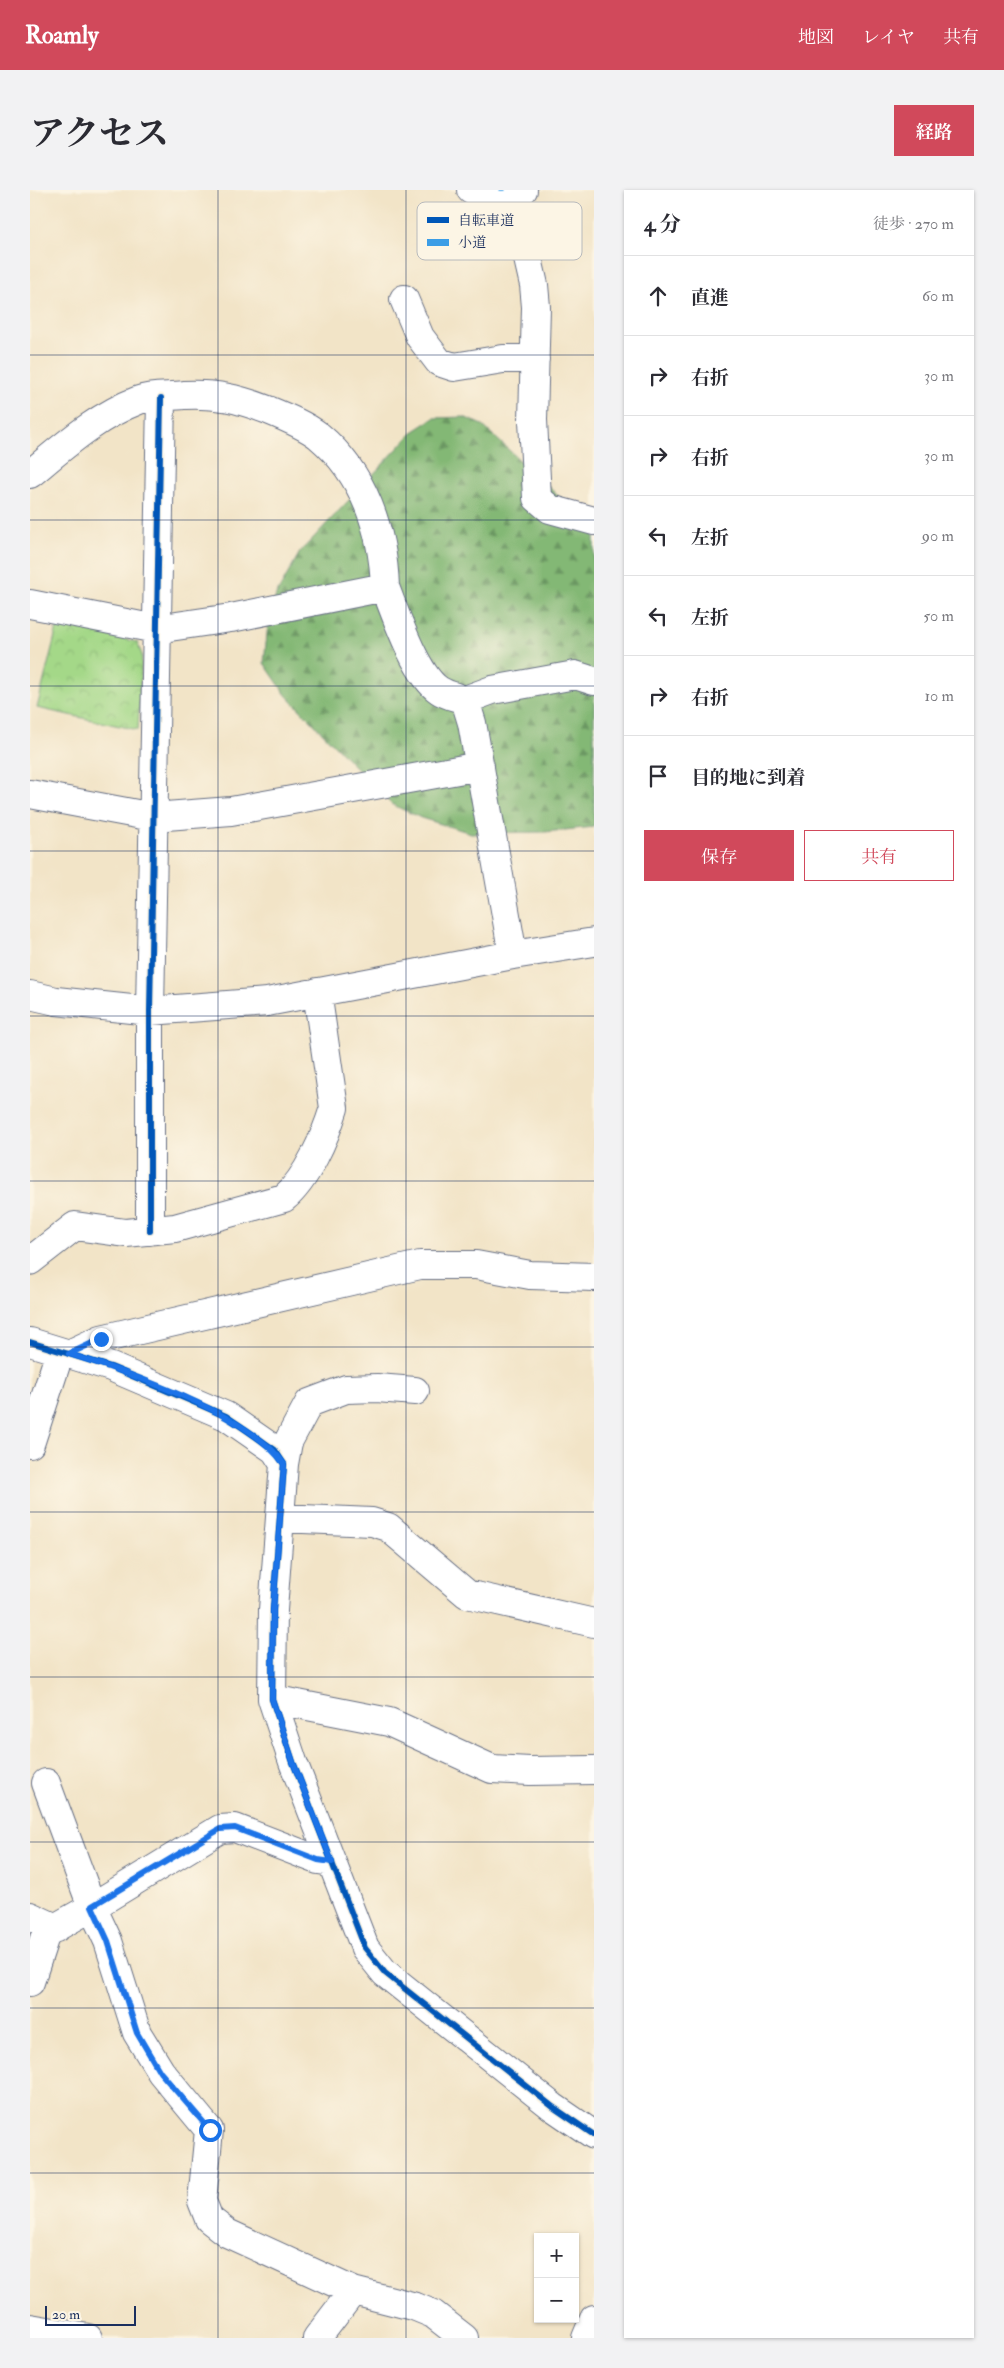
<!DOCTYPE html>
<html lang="ja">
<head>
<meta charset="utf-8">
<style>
	body { margin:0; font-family:"IM FELL Double Pica","Noto Serif JP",serif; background:#f2f2f3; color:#2b2b33 }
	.controls { position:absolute; right:15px; bottom:15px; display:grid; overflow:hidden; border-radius:0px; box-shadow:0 1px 4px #0004 }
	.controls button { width:45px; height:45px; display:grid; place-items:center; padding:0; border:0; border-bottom:1px solid #e1e1e2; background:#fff; color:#2b2b33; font:25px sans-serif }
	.scale { position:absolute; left:15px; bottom:12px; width:91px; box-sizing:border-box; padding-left:5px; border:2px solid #1b2f5e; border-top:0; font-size:14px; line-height:18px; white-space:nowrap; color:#1b2f5e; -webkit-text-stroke:4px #fcf5e5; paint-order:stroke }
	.stop { position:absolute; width:15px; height:15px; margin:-11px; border:4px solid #1a73e8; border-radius:50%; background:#fff }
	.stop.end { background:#1a73e8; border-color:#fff; box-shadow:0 1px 5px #0008 }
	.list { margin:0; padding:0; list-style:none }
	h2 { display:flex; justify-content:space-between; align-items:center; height:65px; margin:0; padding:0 20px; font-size:21px }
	h2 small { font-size:16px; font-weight:400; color:#7c7c81 }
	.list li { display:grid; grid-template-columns:32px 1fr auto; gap:15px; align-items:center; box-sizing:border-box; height:80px; padding:0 20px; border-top:1px solid #e1e1e2 }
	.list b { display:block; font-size:19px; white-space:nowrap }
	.list em { font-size:16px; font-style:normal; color:#7c7c81 }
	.actions { display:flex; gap:10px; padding:15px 20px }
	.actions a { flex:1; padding:11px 0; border:1px solid #d1495b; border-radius:0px; text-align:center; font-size:18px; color:#d1495b }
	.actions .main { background:#d1495b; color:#fff }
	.icon { flex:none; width:28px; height:28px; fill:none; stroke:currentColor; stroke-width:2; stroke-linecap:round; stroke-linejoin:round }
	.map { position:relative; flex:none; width:564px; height:2148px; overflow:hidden; border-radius:0px }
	header { display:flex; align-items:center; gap:30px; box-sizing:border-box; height:70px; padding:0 25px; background:#d1495b; color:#fff }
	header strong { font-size:24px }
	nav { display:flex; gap:28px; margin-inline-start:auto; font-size:18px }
	.intro { display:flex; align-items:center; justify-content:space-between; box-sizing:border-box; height:120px; padding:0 30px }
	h1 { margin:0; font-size:35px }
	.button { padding:12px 22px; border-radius:0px; background:#d1495b; color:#fff; font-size:18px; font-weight:700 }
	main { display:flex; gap:30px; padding:0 30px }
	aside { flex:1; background:#fff; border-radius:0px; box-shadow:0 1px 4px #0004 }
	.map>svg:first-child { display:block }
	.forest { fill:url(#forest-firs); stroke:#4f7469 }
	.park { fill:url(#park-crowns); stroke:#608473 }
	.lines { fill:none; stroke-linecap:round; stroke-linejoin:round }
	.minor-casing { stroke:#666e83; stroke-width:30 }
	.minor { stroke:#fff; stroke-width:28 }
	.quiet { stroke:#3b9de6; stroke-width:5; stroke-dasharray:10 5; stroke-linecap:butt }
	.cycleway-casing { stroke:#fcf5e5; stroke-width:9 }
	.cycleway { stroke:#0057b8; stroke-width:6 }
	.route { stroke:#1a73e8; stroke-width:6 }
	.grid { fill:none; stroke:#1b2f5e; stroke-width:1; stroke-opacity:0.55 }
	.key { fill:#fcf5e5; stroke:#b8babc; stroke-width:1 }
	.key-label { font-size:14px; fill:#1b2f5e }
</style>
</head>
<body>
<header>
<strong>Roamly</strong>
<nav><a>地図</a><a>レイヤ</a><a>共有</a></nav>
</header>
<div class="intro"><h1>アクセス</h1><a class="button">経路</a></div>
<main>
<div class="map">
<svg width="564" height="2148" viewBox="0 0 564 2148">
	<defs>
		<pattern id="forest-firs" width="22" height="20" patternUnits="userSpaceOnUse" patternTransform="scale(1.25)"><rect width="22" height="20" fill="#83b874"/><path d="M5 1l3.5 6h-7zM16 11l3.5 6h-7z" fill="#6a9662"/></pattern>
		<pattern id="park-crowns" width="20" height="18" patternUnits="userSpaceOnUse" patternTransform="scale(1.25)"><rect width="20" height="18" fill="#a4d888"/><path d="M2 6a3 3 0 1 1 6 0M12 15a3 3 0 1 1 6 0" fill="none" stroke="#8dba78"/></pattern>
	</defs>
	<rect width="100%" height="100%" fill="#fcf5e5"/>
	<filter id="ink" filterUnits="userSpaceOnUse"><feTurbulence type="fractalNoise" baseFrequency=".02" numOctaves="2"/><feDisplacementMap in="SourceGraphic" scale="10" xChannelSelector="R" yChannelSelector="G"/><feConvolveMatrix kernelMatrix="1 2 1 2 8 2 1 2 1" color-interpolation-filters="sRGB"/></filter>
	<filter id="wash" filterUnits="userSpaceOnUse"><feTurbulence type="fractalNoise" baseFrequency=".0096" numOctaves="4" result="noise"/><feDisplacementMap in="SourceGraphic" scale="20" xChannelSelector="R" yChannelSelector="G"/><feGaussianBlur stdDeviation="1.12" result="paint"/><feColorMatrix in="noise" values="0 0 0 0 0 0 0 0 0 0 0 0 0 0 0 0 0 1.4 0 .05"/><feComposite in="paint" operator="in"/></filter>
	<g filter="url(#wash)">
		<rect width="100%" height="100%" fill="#f2e4c7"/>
		<!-- forest -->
		<path class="forest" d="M434 227 452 235 564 339V637L515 642 441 643 391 628 361 614 256 505 234 473 238 433 246 405 270 362 384 241 404 228Z"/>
		<!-- park -->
		<path class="park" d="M28 434 107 452 112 465 108 540 7 518Z"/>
	</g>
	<g filter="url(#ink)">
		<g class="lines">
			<defs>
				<path id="minor" d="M441 0H493
					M477 1 488 25 504 95 506 117 503 230 507 308 520 319 564 331
					M374 109 390 147 409 172 424 177 473 169H505
					M0 284C34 256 67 226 109 210 122 205 140 207 154 205 186 203 209 209 238 220 255 227 275 235 289 246 334 284 353 340 355 397
					M0 414 126 439 201 428 355 397C365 423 386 485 409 500 416 505 427 507 435 510L442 533 483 765
					M435 510 462 500 545 485 564 491
					M0 604 123 627 201 621 450 576
					M0 805 26 811 120 821 237 812 483 765 564 752
					M120 1041V821L131 208
					M0 1071 45 1036 96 1043 145 1038 254 1008C277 989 295 947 304 918L287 802
					M0 1152 81 1177 196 1226 245 1260 254 1274 243 1420 242 1509 263 1572 335 1758 355 1783 523 1917 564 1945
					M39 1164 71 1149 390 1075H446L500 1085 564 1087
					M0 1254 30 1162
					M254 1274 258 1252 279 1213 316 1199 347 1198 385 1201
					M250 1328 342 1332 358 1337 437 1404 564 1433
					M242 1509 359 1532 462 1579 500 1581 564 1580
					M16 1593 62 1717 190 1639 205 1638 288 1670 302 1672
					M0 1726 26 1738
					M0 1792 16 1743 62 1717 78 1751 107 1843 131 1882 179 1940 172 2011 179 2029 197 2043 323 2101 386 2117 403 2124 434 2148
					M0 2138 58 2148
					M287 2148 323 2101
					M556 2148 564 2129"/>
			</defs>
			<!-- minor casing -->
			<use href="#minor" class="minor-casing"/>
			<!-- minor -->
			<use href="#minor" class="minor"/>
			<!-- quiet -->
			<path class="quiet" d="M472 1V0"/>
			<defs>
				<path id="cycleway" d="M120 1041V821L131 208
					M0 1152 81 1177 196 1226 245 1260 254 1274 243 1420 242 1509 263 1572 335 1758 355 1783 523 1917 564 1945"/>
			</defs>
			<!-- cycleway casing -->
			<use href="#cycleway" class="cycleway-casing"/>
			<!-- cycleway -->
			<use href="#cycleway" class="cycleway"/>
		</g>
	</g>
	<g class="lines" filter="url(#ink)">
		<!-- route -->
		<path class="route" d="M71 1149 39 1164C97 1182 221 1225 254 1274L243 1420 242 1509 263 1572 302 1672 288 1670 205 1638 190 1639 62 1716 78 1751 107 1843 130 1882 180 1940"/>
	</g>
	<!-- grid -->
	<path class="grid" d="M188 0V2148M376 0V2148M0 165H564M0 330H564M0 496H564M0 661H564M0 826H564M0 991H564M0 1157H564M0 1322H564M0 1487H564M0 1652H564M0 1818H564M0 1983H564"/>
	<!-- legend -->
	<rect x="387" y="12" width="165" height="58" rx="8" class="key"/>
	<rect x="397" y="27" width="22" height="6" fill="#0057b8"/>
	<rect x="397" y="49" width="22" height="7" fill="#3b9de6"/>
	<g class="key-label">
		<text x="428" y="35">自転車道</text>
		<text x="428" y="57">小道</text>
	</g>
</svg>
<div class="controls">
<button>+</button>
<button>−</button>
</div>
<div class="scale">20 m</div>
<div class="stop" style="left:180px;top:1940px"></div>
<div class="stop end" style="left:71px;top:1149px"></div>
</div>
<aside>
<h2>4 分<small>徒歩 · 270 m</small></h2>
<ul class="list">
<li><svg class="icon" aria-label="ahead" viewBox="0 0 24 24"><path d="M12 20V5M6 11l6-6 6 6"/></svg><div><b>直進</b></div><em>60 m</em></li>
<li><svg class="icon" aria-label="right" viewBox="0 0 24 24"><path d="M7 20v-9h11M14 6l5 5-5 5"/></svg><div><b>右折</b></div><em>30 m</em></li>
<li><svg class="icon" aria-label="right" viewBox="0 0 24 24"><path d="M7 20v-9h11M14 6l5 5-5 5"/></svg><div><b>右折</b></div><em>30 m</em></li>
<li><svg class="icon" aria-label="left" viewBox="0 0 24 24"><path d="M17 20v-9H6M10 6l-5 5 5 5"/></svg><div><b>左折</b></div><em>90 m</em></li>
<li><svg class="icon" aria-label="left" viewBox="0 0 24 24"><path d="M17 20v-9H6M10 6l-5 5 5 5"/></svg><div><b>左折</b></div><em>50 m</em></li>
<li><svg class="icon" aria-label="right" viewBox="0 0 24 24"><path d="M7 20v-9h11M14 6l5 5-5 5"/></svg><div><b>右折</b></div><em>10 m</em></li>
<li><svg class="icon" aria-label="arrive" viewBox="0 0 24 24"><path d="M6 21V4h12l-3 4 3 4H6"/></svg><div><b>目的地に到着</b></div></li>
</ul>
<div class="actions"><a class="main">保存</a><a>共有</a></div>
</aside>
</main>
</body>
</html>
